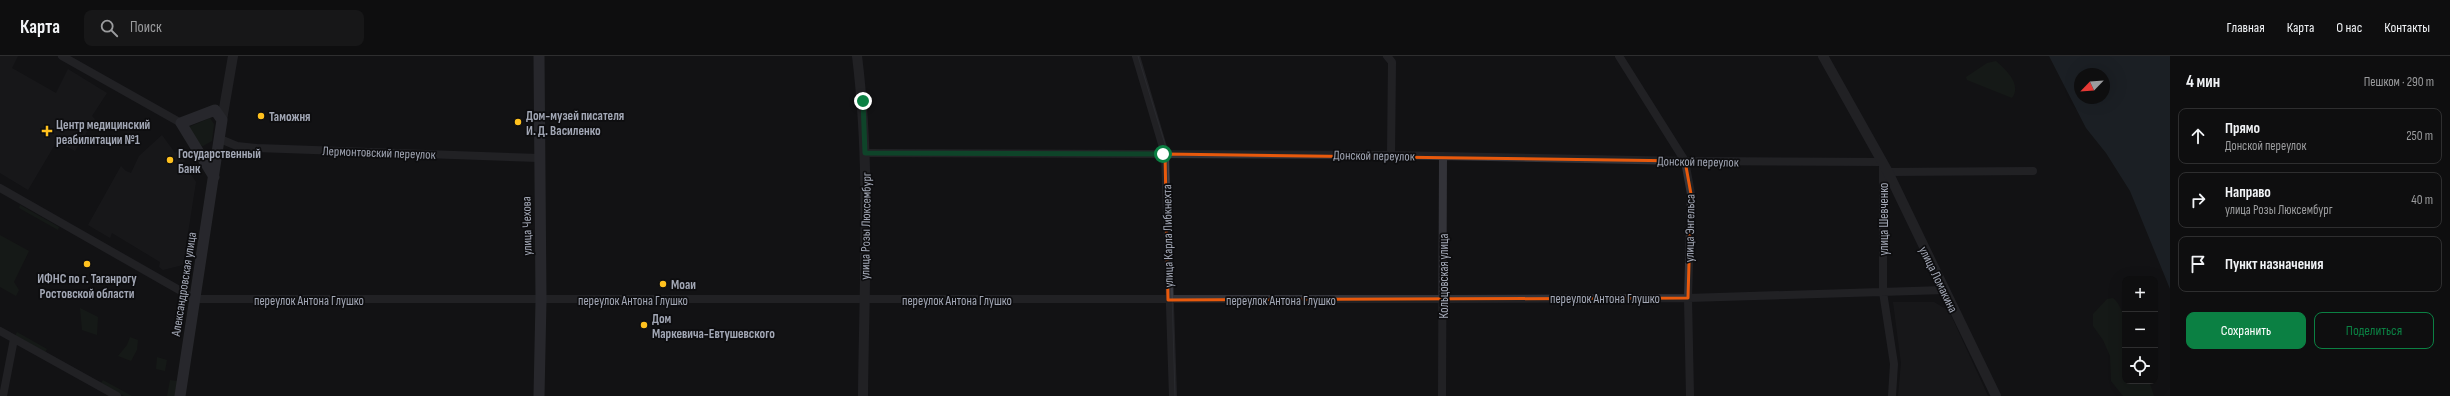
<!DOCTYPE html>
<html lang="ru">
<head>
<meta charset="utf-8">
<style>
	body { margin:0; font-family:"Sofia Sans Condensed",sans-serif; background:#171718; color:#f1f3f6 }
	.controls { position:absolute; right:12px; bottom:12px; display:grid; overflow:hidden; border-radius:8px; box-shadow:0 4px 16px #0002 }
	.controls button { width:36px; height:36px; display:grid; place-items:center; padding:0; border:0; border-bottom:1px solid #2e2e2f; background:#0e0e0f; color:#f1f3f6; font:20px sans-serif }
	.compass { position:absolute; left:2074px; top:12px; width:36px; height:36px; border-radius:50%; background:#0e0e0f; box-shadow:0 4px 16px #0002; rotate:245deg }
	.stop { position:absolute; width:12px; height:12px; margin:-9px; border:3px solid #0b8043; border-radius:50%; background:#fff }
	.stop.end { background:#0b8043; border-color:#fff; box-shadow:0 1px 4px #0008 }
	.list { margin:0; padding:0; list-style:none }
	h2 { display:flex; justify-content:space-between; align-items:center; height:52px; margin:0; padding:0 16px; font-size:17px }
	h2 small { font-size:13px; font-weight:400; color:#9b9c9e }
	.list li { display:grid; grid-template-columns:26px 1fr auto; gap:12px; align-items:center; box-sizing:border-box; height:56px; margin:0 8px 8px; padding:0 8px; border:1px solid #2e2e2f; border-radius:8px }
	.list b { display:block; font-size:15px; white-space:nowrap }
	.list p { margin:0; font-size:13px; white-space:nowrap; color:#9b9c9e }
	.list em { font-size:13px; font-style:normal; color:#9b9c9e }
	.actions { display:flex; gap:8px; padding:12px 16px }
	.actions a { flex:1; padding:9px 0; border:1px solid #0b8043; border-radius:8px; text-align:center; font-size:14px; color:#0b8043 }
	.actions .main { background:#0b8043; color:#fff }
	.icon { flex:none; width:22px; height:22px; fill:none; stroke:currentColor; stroke-width:2; stroke-linecap:round; stroke-linejoin:round }
	.map { position:relative; flex:none; width:2170px; height:340px; overflow:hidden }
	header { display:flex; align-items:center; gap:24px; box-sizing:border-box; height:56px; padding:0 20px; background:#0e0e0f; border-bottom:1px solid #2e2e2f }
	header strong { font-size:19px }
	nav { display:flex; gap:22px; margin-inline-start:auto; font-size:14px }
	.search { width:280px; height:36px; background:#171718; display:flex; align-items:center; gap:10px; box-sizing:border-box; padding:0 14px; border-radius:8px; color:#9b9c9e; font-size:15px }
	main { display:flex }
	aside { flex:1; background:#0e0e0f }
	.map>svg:first-child { display:block }
	.built { fill:#1e1e21 }
	.green { fill:#1a221b }
	.water { fill:#273038; fill-rule:evenodd }
	.lines { fill:none; stroke-linecap:round; stroke-linejoin:round }
	.minor { stroke:#333339; stroke-width:8 }
	.tertiary { stroke:#333339; stroke-width:10 }
	.secondary { stroke:#404249; stroke-width:11 }
	.tram { stroke:#45474e; stroke-width:1 }
	.route { stroke:#0b8043; stroke-width:5 }
	.marked { fill:none; stroke:#e8590c; stroke-width:3; stroke-linejoin:round }
	.poi-dot { fill:#ffc11e; stroke:#0d0d0f; stroke-width:1.5 }
	.labels { text-anchor:middle; stroke-width:3.5; stroke-linejoin:round; paint-order:stroke }
	.poi-label { font-size:13px; font-weight:bold; fill:#a2a7b5; stroke:#0d0d0f; text-anchor:start }
	.street-label { font-size:13px; fill:#a2a7b5; stroke:#0d0d0f }
</style>
</head>
<body>
<header>
<strong>Карта</strong>
<div class="search"><svg class="icon" aria-label="search" viewBox="0 0 24 24"><circle cx="10" cy="10" r="6"/><path d="M15 15l6 6"/></svg>Поиск</div>
<nav><a>Главная</a><a>Карта</a><a>О нас</a><a>Контакты</a></nav>
</header>
<main>
<div class="map">
<svg width="2170" height="340" viewBox="0 0 2170 340">
	<rect width="100%" height="100%" fill="#121214"/>
	<!-- built -->
	<path class="built" d="M0 0H18L12 12 56 37 68 13 107 37 92 60 95 63 75 95 57 85 28 134 0 117Z
		M162 79 175 97 178 95 185 105 183 107 196 126 183 209 163 214 159 211 160 206 112 177 110 182 88 169 121 110 126 115 131 117 139 100Z
		M1893 246H1934L1949 255 1988 340H1898L1901 307Z"/>
	<!-- green -->
	<path class="green" d="M1996 5C2006 14 2022 28 2012 42L1967 24 1966 21 1987 7Z
		M210 62 214 68 212 85 203 90 199 89 189 71Z
		M20 149 59 171 58 174 19 152Z
		M0 179 29 195 14 226 19 234 16 240 0 231Z
		M2113 242C2132 258 2125 301 2125 325H2149L2154 340H2123L2111 325 2110 300 2103 284 2093 270V258L2107 243Z
		M80 252 98 261 97 279 82 274Z
		M17 276 47 293 45 296 15 280Z
		M130 281 138 284 137 294 131 305 118 300 127 289Z
		M157 301 167 304 165 315 156 313Z
		M103 324 132 340H124L101 327Z
		M170 324 178 325 176 340H167Z"/>
	<!-- water -->
	<path class="water" d="M2049 0H2170V233L2130 135 2106 97 2086 72ZM2080 18H2104V42H2080Z"/>
	<g class="lines">
		<!-- minor -->
		<path class="minor" d="M62 0 181 67
			M1136 0 1165 98 1173 340
			M1387 0 1392 6 1391 99
			M1619 0 1685 105 1691 138 1688 242 1690 340
			M220 83 237 90 257 92 539 102
			M865 97 1391 99 1685 105 1883 106V236L1894 308 1892 340
			M1888 116 2033 115
			M0 132 195 243H1443L1688 242 1944 234
			M0 275 117 340
			M3 340 14 283
			M1442 340 1443 100"/>
		<!-- tertiary -->
		<path class="tertiary" d="M857 0C871 113 864 227 863 340
			M1823 0 1888 116 1996 340
			M222 64 233 0"/>
		<!-- secondary -->
		<path class="secondary" d="M180 340 222 64 215 54 181 67 214 121
			M539 340 541 244 539 0"/>
		<!-- tram -->
		<path class="tram" d="M1138 0 1168 98 1175 340"/>
	</g>
	<g class="lines">
		<!-- route -->
		<path class="route" d="M863 45 865 97 1163 98"/>
	</g>
	<!-- marked area -->
	<path d="M0 0H2170V340H0ZM1165 98 1685 105 1691 138 1688 242 1168 244Z" fill="#121214" fill-opacity=".55" fill-rule="evenodd"/>
	<path class="marked" d="M1165 98 1685 105 1691 138 1688 242 1168 244Z"/>
	<!-- markers -->
	<g class="poi-dot">
		<circle cx="261" cy="60" r="4"/>
		<circle cx="518" cy="66" r="4"/>
		<path d="M45 69h4v4h4v4h-4v4h-4v-4h-4v-4h4z"/>
		<circle cx="170" cy="104" r="4"/>
		<circle cx="87" cy="208" r="4"/>
		<circle cx="663" cy="228" r="4"/>
		<circle cx="644" cy="269" r="4"/>
	</g>
	<g class="labels">
		<!-- poi labels -->
		<g class="poi-label">
			<text x="526" y="64">Дом-музей писателя<tspan x="526" dy="15">И. Д. Василенко</tspan></text>
			<text x="269" y="65">Таможня</text>
			<text x="56" y="73">Центр медицинский<tspan x="56" dy="15">реабилитации №1</tspan></text>
			<text x="178" y="102">Государственный<tspan x="178" dy="15">Банк</tspan></text>
			<text x="87" y="227" text-anchor="middle">ИФНС по г. Таганрогу<tspan x="87" dy="15">Ростовской области</tspan></text>
			<text x="671" y="233">Моаи</text>
			<text x="652" y="267">Дом<tspan x="652" dy="15">Маркевича-Евтушевского</tspan></text>
		</g>
		<!-- street labels -->
		<g class="street-label">
			<text transform="translate(379 96) rotate(2)" y="5">Лермонтовский переулок</text>
			<text transform="translate(1374 99) rotate(1)" y="5">Донской переулок</text>
			<text transform="translate(1698 105) rotate(1)" y="5">Донской переулок</text>
			<text transform="translate(1883 163) rotate(-90)" y="5">улица Шевченко</text>
			<text transform="translate(526 170) rotate(-91)" y="5">улица Чехова</text>
			<text transform="translate(865 170) rotate(-89)" y="5">улица Розы Люксембург</text>
			<text transform="translate(1689 172) rotate(-89)" y="5">улица Энгельса</text>
			<text transform="translate(1167 180) rotate(-91)" y="5">улица Карла Либкнехта</text>
			<text transform="translate(1443 220) rotate(-90)" y="5">Кольцовская улица</text>
			<text transform="translate(1939 223) rotate(64)" y="5">улица Ломакина</text>
			<text transform="translate(183 228) rotate(-81)" y="5">Александровская улица</text>
			<text x="1605" y="247">переулок Антона Глушко</text>
			<text x="309" y="249">переулок Антона Глушко</text>
			<text x="633" y="249">переулок Антона Глушко</text>
			<text x="957" y="249">переулок Антона Глушко</text>
			<text x="1281" y="249">переулок Антона Глушко</text>
		</g>
	</g>
</svg>
<div class="controls">
<button>+</button>
<button>−</button>
<button><svg class="icon" aria-label="locate" viewBox="0 0 24 24"><circle cx="12" cy="12" r="6"/><path d="M12 2v4M12 18v4M2 12h4M18 12h4"/></svg></button>
</div>
<svg class="compass" viewBox="-18 -18 36 36"><path d="M0-13l5 13h-10z" fill="#e53935"/><path d="M0 13l5-13h-10z" fill="#9b9c9e"/></svg>
<div class="stop" style="left:1163px;top:98px"></div>
<div class="stop end" style="left:863px;top:45px"></div>
</div>
<aside>
<h2>4 мин<small>Пешком · 290 m</small></h2>
<ul class="list">
<li><svg class="icon" aria-label="ahead" viewBox="0 0 24 24"><path d="M12 20V5M6 11l6-6 6 6"/></svg><div><b>Прямо</b><p>Донской переулок</p></div><em>250 m</em></li>
<li><svg class="icon" aria-label="right" viewBox="0 0 24 24"><path d="M7 20v-9h11M14 6l5 5-5 5"/></svg><div><b>Направо</b><p>улица Розы Люксембург</p></div><em>40 m</em></li>
<li><svg class="icon" aria-label="arrive" viewBox="0 0 24 24"><path d="M6 21V4h12l-3 4 3 4H6"/></svg><div><b>Пункт назначения</b></div></li>
</ul>
<div class="actions"><a class="main">Сохранить</a><a>Поделиться</a></div>
</aside>
</main>
</body>
</html>
